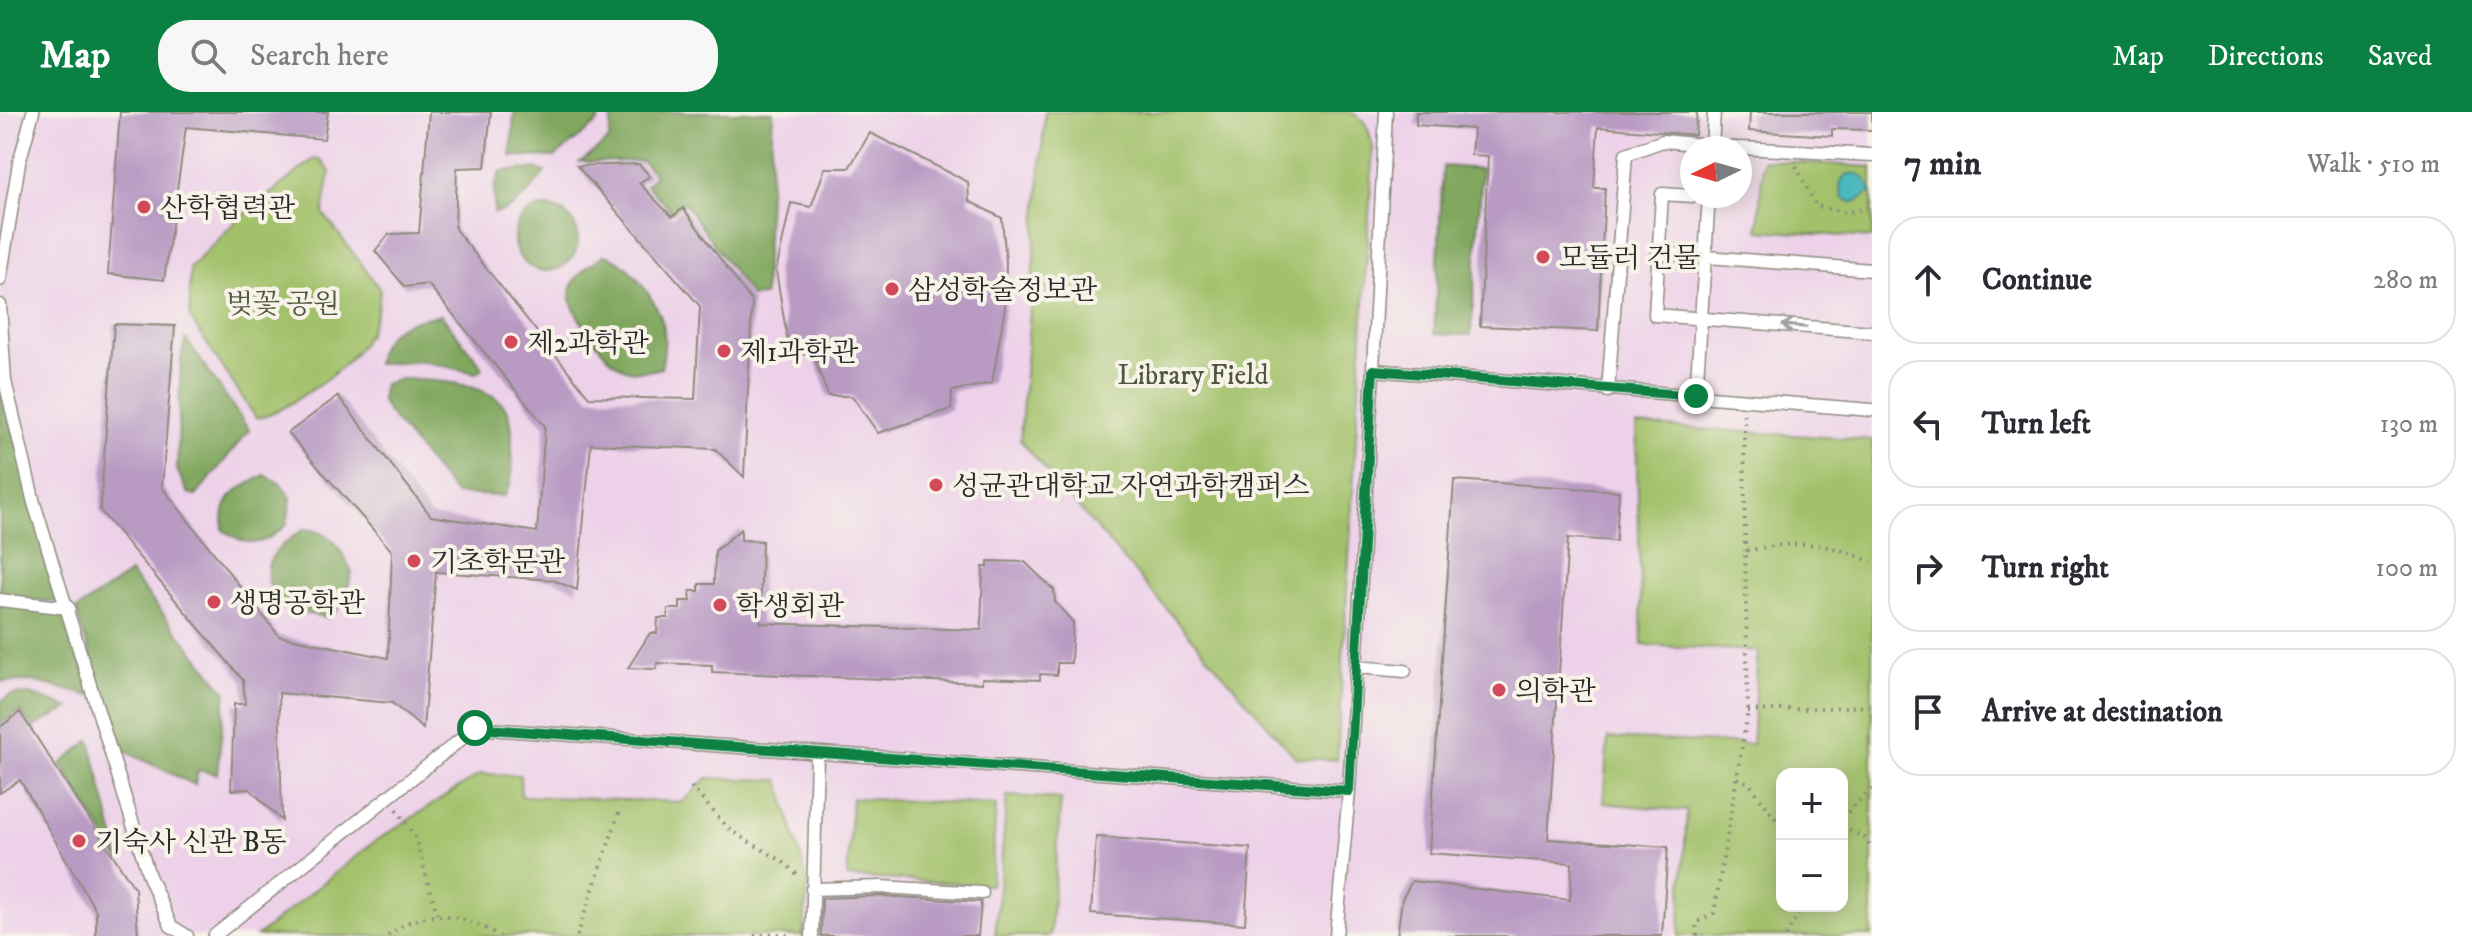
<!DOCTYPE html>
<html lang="en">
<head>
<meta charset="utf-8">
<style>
	body { margin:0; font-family:"IM FELL DW Pica","Noto Serif KR",serif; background:#f7f7f7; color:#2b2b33 }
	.controls { position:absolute; right:24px; bottom:24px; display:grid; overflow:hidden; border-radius:16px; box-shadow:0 4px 20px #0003 }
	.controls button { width:72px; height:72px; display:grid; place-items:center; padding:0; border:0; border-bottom:2px solid #e1e1e2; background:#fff; color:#2b2b33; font:40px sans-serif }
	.compass { position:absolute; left:1680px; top:24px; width:72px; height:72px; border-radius:50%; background:#fff; box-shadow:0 4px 20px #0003; rotate:265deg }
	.stop { position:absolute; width:24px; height:24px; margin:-18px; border:6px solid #0b8043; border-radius:50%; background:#fff }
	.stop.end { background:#0b8043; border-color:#fff; box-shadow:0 2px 8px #0008 }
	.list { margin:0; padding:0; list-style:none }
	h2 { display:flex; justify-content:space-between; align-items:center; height:104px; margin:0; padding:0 32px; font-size:34px }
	h2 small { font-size:26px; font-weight:400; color:#7c7c81 }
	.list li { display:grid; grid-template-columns:52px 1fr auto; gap:24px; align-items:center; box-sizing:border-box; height:128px; margin:0 16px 16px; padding:0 16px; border:2px solid #e1e1e2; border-radius:32px }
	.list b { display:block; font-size:30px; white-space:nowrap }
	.list em { font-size:26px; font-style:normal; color:#7c7c81 }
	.icon { flex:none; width:44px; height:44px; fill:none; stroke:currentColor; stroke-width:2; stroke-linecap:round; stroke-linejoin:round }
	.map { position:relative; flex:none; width:1872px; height:824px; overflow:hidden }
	header { display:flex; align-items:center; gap:48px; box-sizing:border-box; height:112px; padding:0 40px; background:#0b8043; color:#fff }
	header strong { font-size:38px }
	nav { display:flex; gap:44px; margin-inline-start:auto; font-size:28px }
	.search { width:560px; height:72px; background:#f7f7f7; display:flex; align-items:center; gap:20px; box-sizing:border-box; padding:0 28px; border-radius:32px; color:#7c7c81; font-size:30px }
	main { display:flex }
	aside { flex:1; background:#fff }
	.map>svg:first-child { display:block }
	.built { fill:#edd1e9; fill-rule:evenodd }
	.green { fill:#a2c16a; stroke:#66764a; stroke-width:2; fill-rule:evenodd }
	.forest { fill:#81a75e; stroke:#566944; stroke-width:2 }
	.water { fill:#49b9bf; stroke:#3a7275; stroke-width:2 }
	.building { fill:#b89ac3 }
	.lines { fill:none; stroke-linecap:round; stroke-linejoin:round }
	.service-casing { stroke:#8e8a7e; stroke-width:15 }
	.path { stroke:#8e8a7e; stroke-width:4; stroke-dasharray:2 6; stroke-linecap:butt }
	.service { stroke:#fff; stroke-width:12 }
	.oneway { stroke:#a0a0a0 }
	.route { stroke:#0b8043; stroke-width:10 }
	.poi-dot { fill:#d1495b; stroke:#f7f3e8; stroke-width:3 }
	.labels { text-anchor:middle; stroke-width:8; stroke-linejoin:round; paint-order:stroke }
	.poi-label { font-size:28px; fill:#2b2b2b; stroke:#f7f3e8; text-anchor:start }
	.park-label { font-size:28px; fill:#4f583e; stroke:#f7f3e8 }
</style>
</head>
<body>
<header>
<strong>Map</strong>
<div class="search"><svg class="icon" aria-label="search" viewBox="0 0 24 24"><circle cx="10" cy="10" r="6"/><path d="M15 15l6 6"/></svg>Search here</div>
<nav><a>Map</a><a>Directions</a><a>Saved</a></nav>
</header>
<main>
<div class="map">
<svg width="1872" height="824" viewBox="0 0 1872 824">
	<rect width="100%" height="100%" fill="#f7f3e8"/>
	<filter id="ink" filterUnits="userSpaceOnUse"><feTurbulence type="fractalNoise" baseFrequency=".0125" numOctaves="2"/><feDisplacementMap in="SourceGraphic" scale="16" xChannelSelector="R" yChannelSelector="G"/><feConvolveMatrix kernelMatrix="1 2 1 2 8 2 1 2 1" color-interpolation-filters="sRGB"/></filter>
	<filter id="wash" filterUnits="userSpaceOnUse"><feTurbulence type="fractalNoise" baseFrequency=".006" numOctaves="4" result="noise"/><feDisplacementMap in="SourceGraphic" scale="32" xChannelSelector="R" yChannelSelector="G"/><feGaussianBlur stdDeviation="1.8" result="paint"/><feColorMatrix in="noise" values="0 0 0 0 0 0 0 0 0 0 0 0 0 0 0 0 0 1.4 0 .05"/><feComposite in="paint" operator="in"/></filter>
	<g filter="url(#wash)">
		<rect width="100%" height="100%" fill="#f1e8d1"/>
		<!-- built -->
		<path class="built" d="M0 0H1872V824H0ZM1692 36H1740V84H1692ZM1782 662H1842V794H1782Z"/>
		<!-- green -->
		<path class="green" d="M1045 0H1349C1367 6 1369 18 1373 36L1337 648 1296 646 1020 328Z
			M314 47H320L330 60 323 101 380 177C377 229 344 258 302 284 287 294 273 304 256 306L190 206V156L235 110Z
			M1763 48 1872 55V126L1758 118Z
			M1636 313 1872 328V824H1679L1687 699 1603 691 1608 626 1752 632 1758 539 1642 533ZM1782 662H1842V794H1782Z
			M480 662 520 663 521 684 683 690 707 666 779 668 808 772 803 824H257L374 730Z
			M1007 684 1061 687 1050 824H995Z
			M852 686 996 693 991 773 847 765Z"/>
		<!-- forest -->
		<path class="forest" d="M514 0H599L598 10 555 45 511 44Z
			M612 0H773L764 184 751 185 684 90 672 100 646 73 655 63 642 49 580 50 609 28Z
			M1443 54 1482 57 1471 223 1434 222Z
			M536 57 545 60C533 76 515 100 494 101L495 73 501 59Z
			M514 127a32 32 0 1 1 64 0a32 32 0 1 1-64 0Z
			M604 143C627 146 657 190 663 212 666 226 664 242 661 256 647 260 631 262 618 253 603 243 569 199 570 180 572 164 592 151 604 143Z
			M441 203 482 254V258L476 261 421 249 376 252C382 215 408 208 441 203Z
			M186 227 249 318 196 384 188 381 177 358 181 247Z
			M400 267C429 268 493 269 508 300 513 311 512 325 512 337 513 353 514 371 504 384L455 382 387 299 381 287 384 272Z
			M3 280 63 491 0 484V283Z
			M265 363 281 372 291 386 287 412C263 434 250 437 223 418 221 382 236 379 265 363Z
			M304 417C332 419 340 435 352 460 347 478 345 495 328 506L285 497C255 459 265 443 304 417Z
			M130 461 226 580 217 662 198 658 195 673 120 637 76 498Z
			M0 493 66 501 91 584 32 569 0 570Z
			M30 582 70 596 33 615 20 599 0 612V590L11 583Z
			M90 628 120 749 61 652Z"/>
		<!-- water -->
		<path class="water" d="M1856 61 1865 66 1872 80C1861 83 1857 98 1842 85L1840 70 1846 63Z"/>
		<g id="blocks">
			<!-- building -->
			<path class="building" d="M120 0H328L324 27 186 15 164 168 108 162Z
				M429 0H491L485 55 457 56 455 117 589 285 695 287 700 194 577 54 639 52 650 64 639 71 672 105 683 96 752 190 744 365 715 337 591 332 577 478 553 468 436 460 423 617 392 591 279 581 282 709 250 677 231 678 234 592H245L243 568 100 399 114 212 175 214 162 375 279 524 388 546 392 439 288 321 338 284 431 404 537 420 545 314 428 172 405 175 375 139 389 122 419 121Z
				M1416 0H1697L1695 23 1598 15 1594 76H1605L1598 219 1480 214 1488 44 1471 43 1473 17 1416 13Z
				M1750 0H1872V18L1832 17V24L1749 19Z
				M870 21 968 70 969 89 1002 106 1006 150 1005 195 992 271 952 279 951 297 878 321 852 284H828L813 242 790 243 776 159 791 91 811 95 825 56H849Z
				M1454 368 1619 379 1616 429 1568 426 1548 727 1668 735 1662 824H1397L1402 787 1412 769 1570 788 1572 751 1429 741Z
				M741 417V428L762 429 760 511 981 518 983 455H988V449L1025 450 1054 478 1055 490 1073 510 1071 551H1057V563L1040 562V568L982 566V571L712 560V553L657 551 656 557 628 556 650 521H657L658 506H668V497H680V489H691L690 479H699V472H714L715 439Z
				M20 600 135 777 138 824H96V799L20 668 0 681V615Z
				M1096 725 1250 736 1245 812 1091 802Z
				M881 784 981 790 978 824H821L822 786Z"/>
		</g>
	</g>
	<g filter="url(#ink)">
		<use href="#blocks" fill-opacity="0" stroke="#8e8a7e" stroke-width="2"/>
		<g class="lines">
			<defs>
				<path id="service" d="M1386 0 1373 258 1872 298
					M1712 36 1714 0
					M1740 36 1872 43
					M1692 84 1662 82 1655 203 1872 220
					M1658 141 1872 158
					M0 168 19 51 33 0
					M0 193 5 269 34 391 149 764 171 814 187 824
					M1608 279 1626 42 1663 29 1736 36
					M1696 284 1709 84
					M0 488 69 496
					M1356 555 1405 559
					M812 777 881 775 982 781
					M214 824 475 616 1349 679 1373 258
					M812 824 817 642
					M1336 824 1349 679"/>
			</defs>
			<!-- service casing -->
			<use href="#service" class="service-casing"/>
			<!-- path -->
			<path class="path" d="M1796 54 1816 94 1846 101 1872 94
				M1744 302 1745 439
				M1748 599 1872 594
				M1737 666 1749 671 1778 710 1782 711
				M691 675 731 719 782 749 799 764
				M397 697 415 725 437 802
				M1842 706 1872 676
				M1842 715 1864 725 1872 737
				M388 824C423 793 463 802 500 824
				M577 824 621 695
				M754 824 773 821 792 824
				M1697 824 1696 811 1714 801 1748 599 1745 439C1796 429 1824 428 1872 450
				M1786 824 1802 794"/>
			<!-- service -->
			<use href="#service" class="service"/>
		</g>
		<!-- one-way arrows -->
		<defs><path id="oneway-shaft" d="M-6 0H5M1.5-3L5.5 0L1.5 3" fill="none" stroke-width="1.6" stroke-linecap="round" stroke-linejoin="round" transform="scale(2)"/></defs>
		<use class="oneway" href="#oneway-shaft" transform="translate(1794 214) rotate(-175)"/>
	</g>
	<g class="lines" filter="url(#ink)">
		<!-- route -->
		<path class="route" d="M475 616 1349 679 1373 258 1696 284"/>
	</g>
	<!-- markers -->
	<g class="poi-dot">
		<circle cx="144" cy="95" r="8"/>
		<circle cx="1543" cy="145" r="8"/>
		<circle cx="892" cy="177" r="8"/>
		<circle cx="511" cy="230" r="8"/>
		<circle cx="724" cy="239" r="8"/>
		<circle cx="936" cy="373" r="8"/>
		<circle cx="414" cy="449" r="8"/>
		<circle cx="214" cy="490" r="8"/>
		<circle cx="720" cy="493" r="8"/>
		<circle cx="1499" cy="578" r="8"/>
		<circle cx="79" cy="729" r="8"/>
	</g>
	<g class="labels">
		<!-- poi labels -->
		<g class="poi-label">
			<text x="160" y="105">산학협력관</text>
			<text x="1559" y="155">모듈러 건물</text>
			<text x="908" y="187">삼성학술정보관</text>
			<text x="527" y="240">제2과학관</text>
			<text x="740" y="249">제1과학관</text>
			<text x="952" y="383">성균관대학교 자연과학캠퍼스</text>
			<text x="430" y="459">기초학문관</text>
			<text x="230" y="500">생명공학관</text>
			<text x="736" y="503">학생회관</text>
			<text x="1515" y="588">의학관</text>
			<text x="95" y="739">기숙사 신관 B동</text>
		</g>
		<!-- park labels -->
		<g class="park-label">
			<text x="283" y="201">벚꽃 공원</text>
			<text x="1193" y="272">Library Field</text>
		</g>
	</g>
</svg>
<div class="controls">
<button>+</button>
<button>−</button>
</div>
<svg class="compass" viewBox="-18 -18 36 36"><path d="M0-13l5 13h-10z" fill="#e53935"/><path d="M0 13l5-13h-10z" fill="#7c7c81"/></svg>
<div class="stop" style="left:475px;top:616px"></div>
<div class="stop end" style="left:1696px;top:284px"></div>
</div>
<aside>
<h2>7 min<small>Walk · 510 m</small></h2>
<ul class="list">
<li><svg class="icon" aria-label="ahead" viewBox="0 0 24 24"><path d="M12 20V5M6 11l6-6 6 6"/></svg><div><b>Continue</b></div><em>280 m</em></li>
<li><svg class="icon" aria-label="left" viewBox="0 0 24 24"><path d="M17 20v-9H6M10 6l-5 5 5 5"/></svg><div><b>Turn left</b></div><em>130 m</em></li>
<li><svg class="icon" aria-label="right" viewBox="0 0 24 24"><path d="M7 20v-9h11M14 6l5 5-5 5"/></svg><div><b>Turn right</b></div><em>100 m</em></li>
<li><svg class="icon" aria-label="arrive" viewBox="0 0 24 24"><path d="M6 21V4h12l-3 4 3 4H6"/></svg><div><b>Arrive at destination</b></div></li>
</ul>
</aside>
</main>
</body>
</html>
